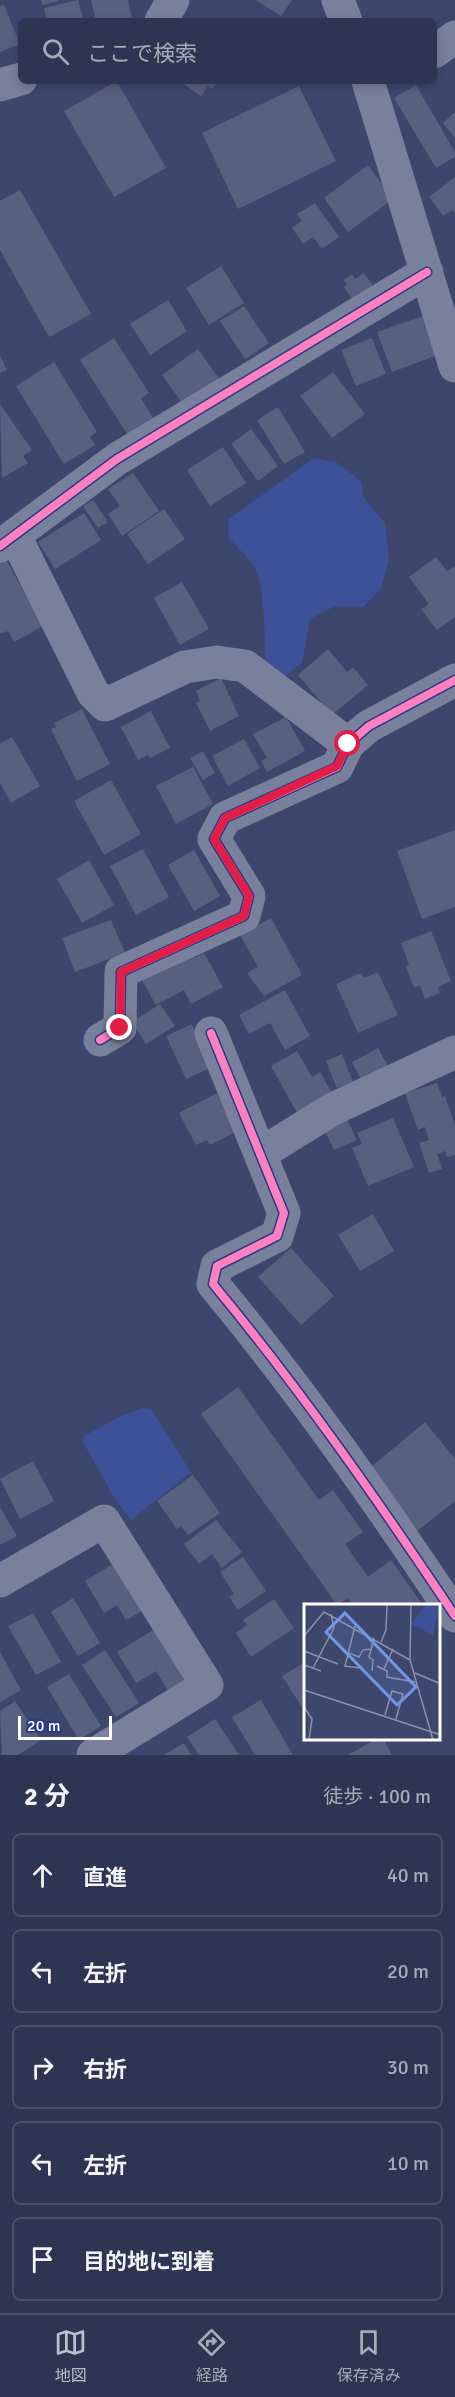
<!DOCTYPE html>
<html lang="ja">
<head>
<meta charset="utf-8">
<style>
	body { margin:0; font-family:Signika,"Noto Sans JP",sans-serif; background:#363d59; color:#f1f3f6 }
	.scale { position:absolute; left:18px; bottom:15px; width:94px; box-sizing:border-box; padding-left:6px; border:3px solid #fff; border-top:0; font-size:16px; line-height:21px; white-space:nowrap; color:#fff; -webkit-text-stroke:4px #283a83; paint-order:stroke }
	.stop { position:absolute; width:18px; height:18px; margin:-14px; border:4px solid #e11d48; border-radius:50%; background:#fff }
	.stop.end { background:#e11d48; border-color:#fff; box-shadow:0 2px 6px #0008 }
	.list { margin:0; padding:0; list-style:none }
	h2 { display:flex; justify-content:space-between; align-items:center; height:78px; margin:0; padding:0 24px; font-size:26px }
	h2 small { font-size:20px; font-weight:400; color:#a7abb8 }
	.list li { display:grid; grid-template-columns:39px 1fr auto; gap:18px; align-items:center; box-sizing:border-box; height:84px; margin:0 12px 12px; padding:0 12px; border:2px solid #495069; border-radius:9px }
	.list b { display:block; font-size:22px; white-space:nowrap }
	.list em { font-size:20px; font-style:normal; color:#a7abb8 }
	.icon { flex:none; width:33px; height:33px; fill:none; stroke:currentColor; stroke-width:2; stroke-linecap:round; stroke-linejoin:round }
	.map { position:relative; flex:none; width:455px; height:1755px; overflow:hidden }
	.search { position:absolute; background:#2e3552; box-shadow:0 3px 9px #0003; left:18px; right:18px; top:18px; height:66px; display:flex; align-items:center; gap:15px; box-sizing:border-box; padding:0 21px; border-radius:9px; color:#a7abb8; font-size:22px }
	.sheet { height:558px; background:#2e3552 }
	nav { display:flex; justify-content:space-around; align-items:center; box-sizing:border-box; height:84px; border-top:2px solid #495069; background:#2e3552; font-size:16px; color:#a7abb8 }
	nav a { display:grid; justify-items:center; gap:3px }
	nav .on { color:#bbbfcc }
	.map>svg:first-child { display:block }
	.green { fill:#3d5199 }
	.building { fill:#58607f }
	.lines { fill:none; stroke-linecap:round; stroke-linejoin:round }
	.minor { stroke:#78809c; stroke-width:33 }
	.cycleway-casing { stroke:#283a83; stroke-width:11 }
	.cycleway { stroke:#ff80c0; stroke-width:8 }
	.route { stroke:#e11d48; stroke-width:8 }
	.inset-road { fill:none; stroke:#8b91a8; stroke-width:1.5 }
	.view { fill:#7795e8; fill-opacity:0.15; stroke:#7795e8; stroke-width:3 }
	.inset-edge { fill:none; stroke:#fff; stroke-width:3 }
</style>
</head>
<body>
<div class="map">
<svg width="455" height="1755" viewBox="0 0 455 1755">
	<rect width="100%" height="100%" fill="#3d476e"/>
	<!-- green -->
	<path class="green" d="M314 458 336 462 361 481 364 498 385 523 389 558 381 589 363 607 335 606 310 619 302 663 281 679 265 668C265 645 266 583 253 565 246 555 236 546 228 537L229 519Z
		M143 1408 151 1409 191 1472 131 1520 115 1499 83 1442 84 1436 123 1415Z"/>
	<!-- building -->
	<path class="building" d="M41 0H58V1L43 5Z
		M78 0 84 21H47L44 8Z
		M91 0H128L132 19 96 21Z
		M256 0H292L281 16Z
		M4 5 20 44 0 52V6Z
		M117 81 166 168 114 197 64 111Z
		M179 81H211L216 85 212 89 208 86 201 96Z
		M416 85 455 152V157L436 168 394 98Z
		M299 86 336 161 238 209 202 133Z
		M455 112V138L443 123Z
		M368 165 393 199 348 232 324 198Z
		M455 177V214L452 210 443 216 429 197Z
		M20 190 91 314 49 337 0 250V201Z
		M315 203 339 237 322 249 313 237 303 244 292 228 302 221 297 214Z
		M221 266 244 303 209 325 186 288Z
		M364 273 380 296 359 310 344 287 347 284 344 280 352 274 355 279Z
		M168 300 187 331 150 355 130 324Z
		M244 306 269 343 245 359 220 321Z
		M426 315 440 354 392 372 377 332Z
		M114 338 149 393 141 398 155 421 129 437 80 360Z
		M372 338 386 374 356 386 341 350Z
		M198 349 221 381 185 407 162 375Z
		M0 355 7 370 0 373Z
		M54 362 97 432 90 437 95 445 64 464 16 386Z
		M333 372 365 414 332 438 300 396Z
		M0 404 32 450 23 456 28 463 2 478Z
		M278 407 305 452 284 464 257 420Z
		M251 429 278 466 258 481 231 444Z
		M223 447 246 483 210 506 187 470Z
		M133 473 159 511 122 536 108 514 120 506 108 489Z
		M93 500 108 522 98 528 83 506Z
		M164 509 185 539 148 564 127 534Z
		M84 513 101 540 55 569 38 542Z
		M4 556 43 626 14 642 8 631 1 634 0 632V559Z
		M436 557 447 571 455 567V617L437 630 421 609 429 604 409 577Z
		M182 582 209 629 180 645 154 598Z
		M328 649 347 672 353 667 368 685 332 715 298 675Z
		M221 678 239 716 210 731 196 703 200 701 196 691Z
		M82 709 110 764 77 781 51 729 56 727 54 723Z
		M151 711 170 748 150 758 148 755 138 760 121 727Z
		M286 717 305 751 267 772 261 761 267 758 253 734Z
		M12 737 40 786 11 803 0 783V744Z
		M244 739 260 768 228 786 212 756Z
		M203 751 215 773 203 780 190 758Z
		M193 767 213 804 176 824 156 786Z
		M111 780 141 834 104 855 74 801Z
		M455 830V907L422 919 397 851Z
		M143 849 169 897 136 915 110 866Z
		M194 850 220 896 194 911 168 865Z
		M89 860 114 905 82 923 57 879Z
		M271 918 302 975 264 996 247 973 258 967 240 935Z
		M111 920 125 953 75 972 62 938Z
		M431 931 451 981 438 987 440 993 425 999 420 985 414 988 406 967 409 965 401 943Z
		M190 949 195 958 204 953 223 987 191 1004 184 990 156 1005 140 977Z
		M378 972 398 1015 358 1033 336 984 361 973 364 978Z
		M285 990 310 1036 285 1050 270 1023 249 1034 239 1015Z
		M160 1004 175 1026 146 1044 132 1022Z
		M192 1024 212 1067 186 1079 166 1036Z
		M378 1048 389 1068 362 1082 352 1062Z
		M297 1051 312 1077 320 1072 336 1100 301 1120 271 1066Z
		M342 1054 353 1082 337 1088 326 1061Z
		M437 1083 442 1097 445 1096 455 1125V1155L447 1157 445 1151 437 1154 442 1169 429 1173 419 1143 429 1140 425 1127 418 1130 405 1093Z
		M217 1093 237 1131 210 1145 207 1140 196 1145 179 1113Z
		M346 1117 357 1140 334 1150 323 1127Z
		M393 1118 414 1167 368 1186 352 1148 362 1144 357 1133Z
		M373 1214 394 1251 360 1271 338 1235Z
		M291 1248 334 1296 301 1325 258 1277Z
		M238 1387 319 1500 333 1490 363 1532 345 1544 368 1577 391 1560 423 1605H353L348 1598 337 1605 201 1414Z
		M425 1422 455 1459V1501L415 1533 365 1472Z
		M33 1461 54 1501 20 1519 0 1479Z
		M193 1475 220 1513 188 1535 181 1526 177 1529 157 1501Z
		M0 1507 17 1536 0 1545Z
		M216 1520 242 1552 222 1568 212 1554 199 1564 184 1544Z
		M243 1557 266 1591 238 1610 229 1597 234 1594 220 1572Z
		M118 1561 147 1608 126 1620 117 1605 104 1613 85 1581Z
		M73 1598 100 1643 78 1656 51 1612Z
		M274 1599 294 1628 251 1657 236 1633 247 1625 243 1620Z
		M33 1613 61 1662 36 1675 8 1626Z
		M163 1624 198 1681 172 1697 156 1671 136 1683 117 1652Z
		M105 1650 139 1703 116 1717 82 1665Z
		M0 1652 21 1690 0 1702Z
		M305 1662V1712L282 1676Z
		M69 1674 101 1726 79 1740 47 1687Z
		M261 1700 293 1755H255L232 1717Z
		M15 1701 41 1740 18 1755H2L0 1711Z
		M215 1719 239 1755H199L187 1737Z
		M378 1738H383L392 1755H348Z
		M184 1743 191 1755H164Z"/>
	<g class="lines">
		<!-- minor -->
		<path class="minor" d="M338 0 346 21
			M161 21 173 0
			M434 52 455 37
			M368 81 455 366
			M0 85 21 79
			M15 536 93 693 105 705 185 667 217 662 245 666 348 744
			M0 546 117 459 427 272
			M211 1033 284 1213 277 1236 217 1266 213 1284C301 1390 379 1502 455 1616
			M100 1040 120 1028 121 972 244 916 249 896 214 839 225 818 337 767 348 744 369 726 455 680
			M260 1154 333 1109 455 1052
			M0 1581 104 1521 207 1685 93 1755"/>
		<defs>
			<path id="cycleway" d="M0 546 117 459 427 272
				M211 1033 284 1213 277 1236 217 1266 213 1284C301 1390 379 1502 455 1616
				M100 1040 120 1028 121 972 244 916 249 896 214 839 225 818 337 767 348 744 369 726 455 680"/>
		</defs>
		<!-- cycleway casing -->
		<use href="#cycleway" class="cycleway-casing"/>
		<!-- cycleway -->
		<use href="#cycleway" class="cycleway"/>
	</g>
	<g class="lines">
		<!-- route -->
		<path class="route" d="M120 1028 121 972 244 916 249 896 214 839 225 818 337 766 348 744"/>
	</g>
	<!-- overview -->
	<g transform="translate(304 1604)">
		<rect width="136" height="136" fill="#3d476e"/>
		<path d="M122 0H136L129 31 107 20Z" fill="#3d5199"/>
		<path class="inset-road" d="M107 0 106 56 129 136M51 22 41 62 56 64M0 32 20 8 106 56M77 38 82 26 83 0M0 47 34 60M45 49 55 53 59 46 67 45M0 61 17 67M73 62 83 67V73L111 78M9 64 30 24 27 10M80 65 89 45M68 67 69 56 65 53 70 34M111 69 137 80M0 86 137 131M0 103 8 115 5 136M81 111 88 87 99 90 92 115"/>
		<path class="view" d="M41 9 112 83 93 101 22 28Z"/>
		<rect width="136" height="136" class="inset-edge"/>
	</g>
</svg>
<div class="scale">20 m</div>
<div class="stop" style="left:348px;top:744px"></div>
<div class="stop end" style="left:120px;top:1028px"></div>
<div class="search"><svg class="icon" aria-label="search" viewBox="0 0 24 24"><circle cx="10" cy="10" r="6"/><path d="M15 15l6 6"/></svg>ここで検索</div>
</div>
<section class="sheet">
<h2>2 分<small>徒歩 · 100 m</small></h2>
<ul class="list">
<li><svg class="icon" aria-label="ahead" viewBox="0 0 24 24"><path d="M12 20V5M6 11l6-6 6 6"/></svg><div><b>直進</b></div><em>40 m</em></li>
<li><svg class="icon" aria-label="left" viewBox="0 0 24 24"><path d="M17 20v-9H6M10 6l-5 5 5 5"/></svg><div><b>左折</b></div><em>20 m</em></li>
<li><svg class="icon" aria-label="right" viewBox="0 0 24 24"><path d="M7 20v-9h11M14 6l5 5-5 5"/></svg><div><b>右折</b></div><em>30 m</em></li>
<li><svg class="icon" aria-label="left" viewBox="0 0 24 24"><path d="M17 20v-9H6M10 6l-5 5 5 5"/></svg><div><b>左折</b></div><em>10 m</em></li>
<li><svg class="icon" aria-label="arrive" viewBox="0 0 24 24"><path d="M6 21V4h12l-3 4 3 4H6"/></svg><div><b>目的地に到着</b></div></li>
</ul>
</section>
<nav>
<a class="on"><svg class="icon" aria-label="map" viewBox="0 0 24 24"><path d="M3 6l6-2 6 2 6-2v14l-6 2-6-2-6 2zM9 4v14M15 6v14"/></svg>地図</a>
<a><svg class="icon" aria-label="directions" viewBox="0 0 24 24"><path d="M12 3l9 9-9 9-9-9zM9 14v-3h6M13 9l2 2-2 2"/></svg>経路</a>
<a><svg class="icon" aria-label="saved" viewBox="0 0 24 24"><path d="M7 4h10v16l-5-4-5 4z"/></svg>保存済み</a>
</nav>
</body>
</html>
